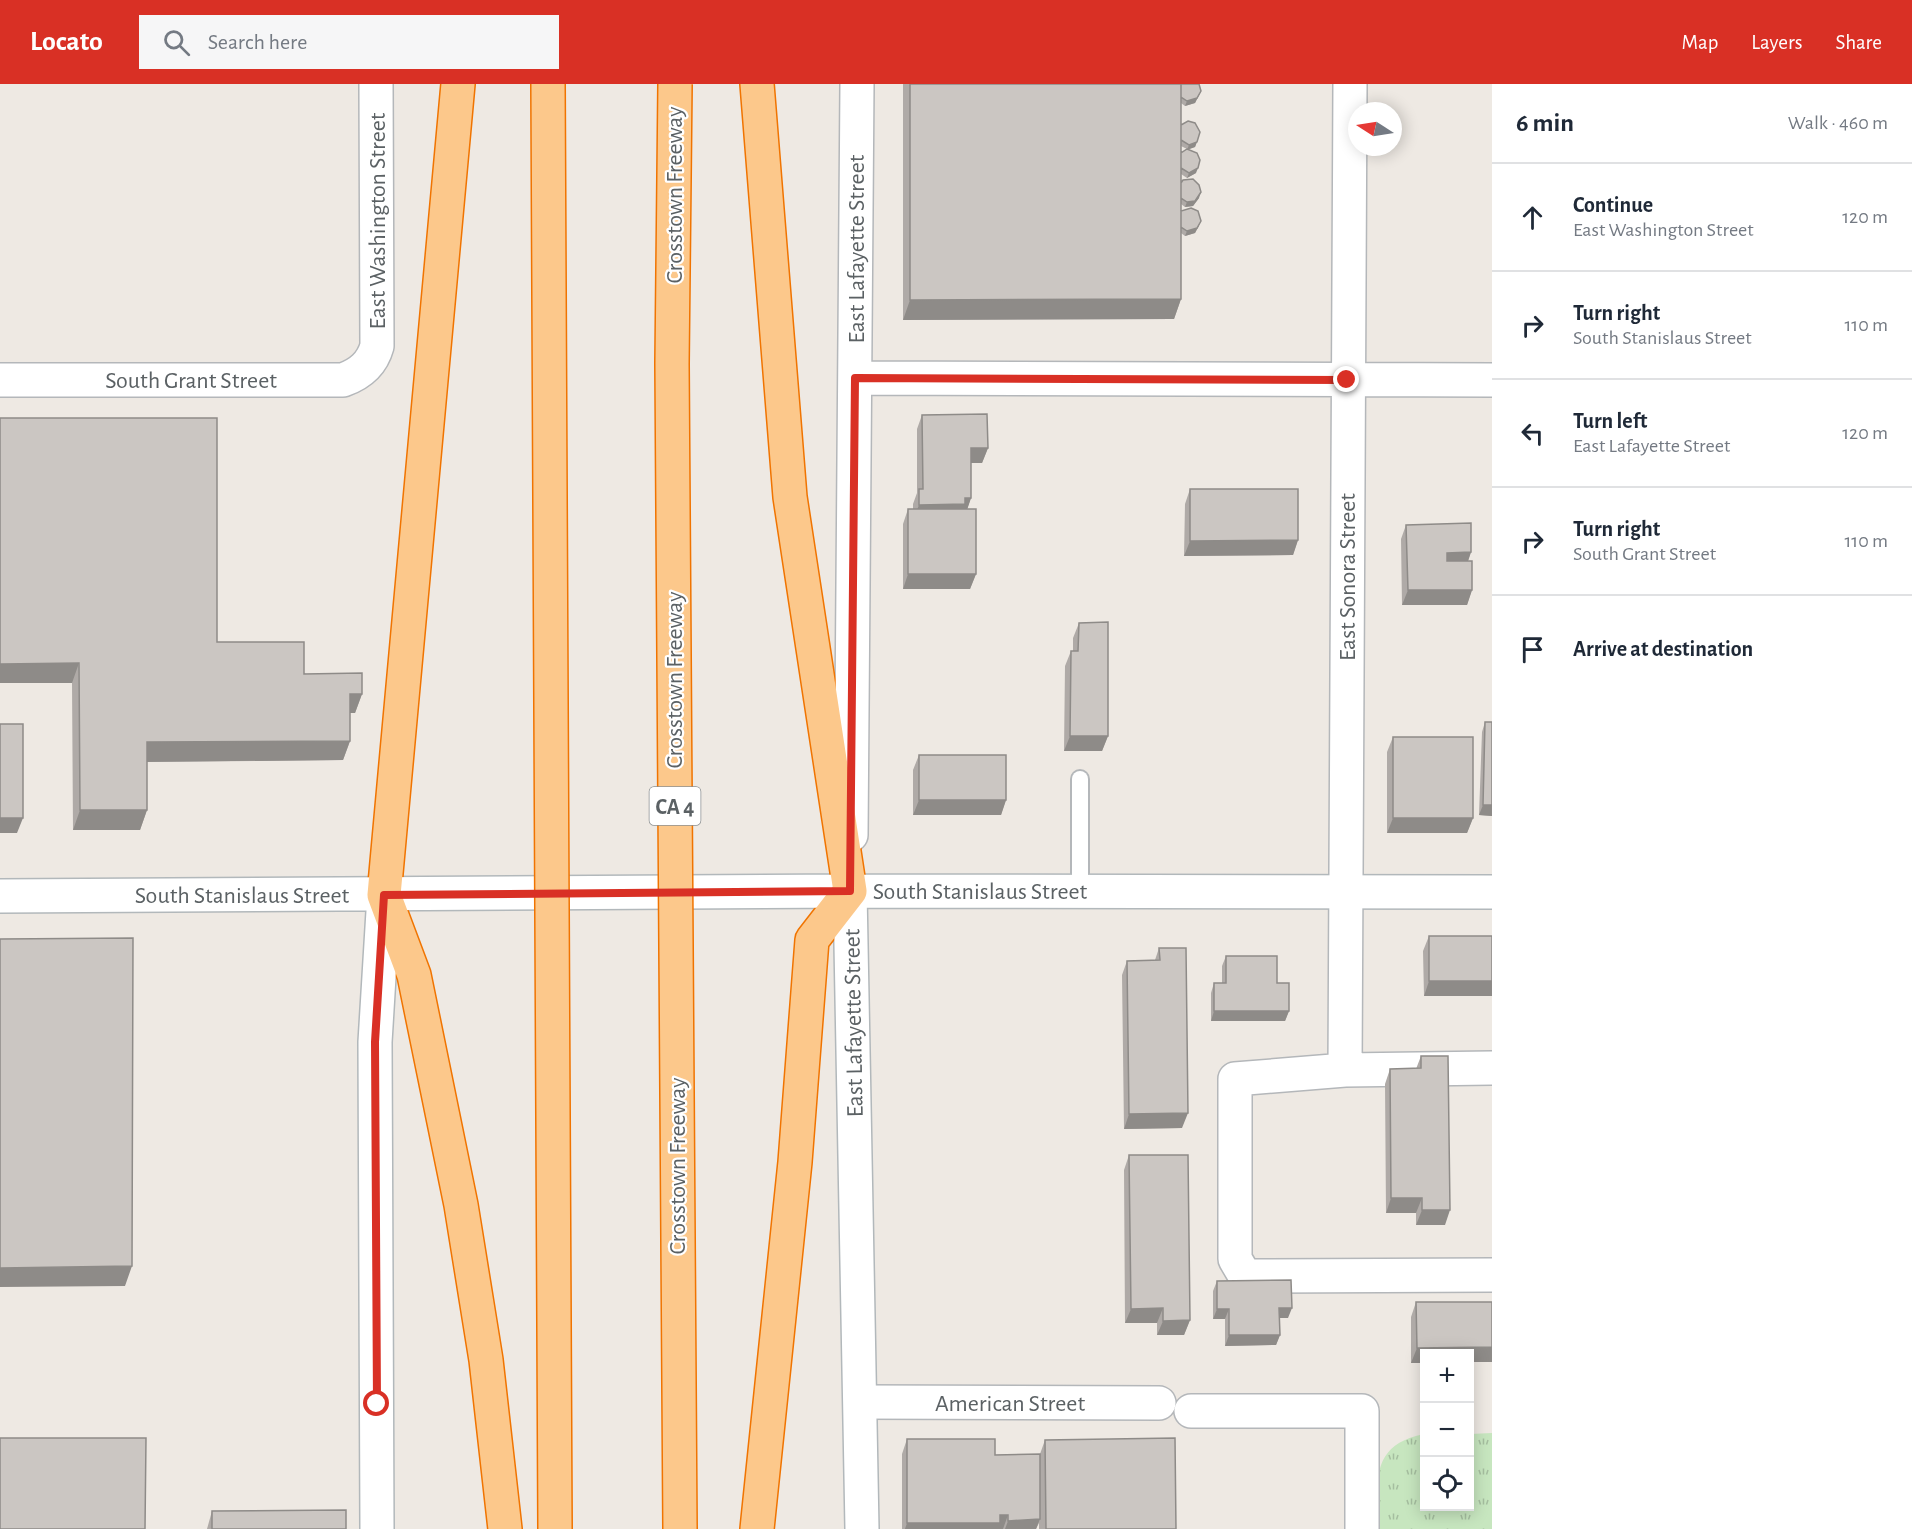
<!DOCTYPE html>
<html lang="en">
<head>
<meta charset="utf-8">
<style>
	body { margin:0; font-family:"Alegreya Sans",sans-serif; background:#f6f6f7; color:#1f2937 }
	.controls { position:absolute; right:18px; bottom:18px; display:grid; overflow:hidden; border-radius:0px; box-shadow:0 3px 15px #0003 }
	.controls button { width:54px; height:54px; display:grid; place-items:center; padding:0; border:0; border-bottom:2px solid #e0e1e3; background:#fff; color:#1f2937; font:30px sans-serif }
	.compass { position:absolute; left:1348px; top:18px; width:54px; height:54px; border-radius:50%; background:#fff; box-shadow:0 3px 15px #0003; rotate:282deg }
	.stop { position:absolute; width:18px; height:18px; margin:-14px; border:4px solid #d93025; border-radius:50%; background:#fff }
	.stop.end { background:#d93025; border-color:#fff; box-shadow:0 2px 6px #0008 }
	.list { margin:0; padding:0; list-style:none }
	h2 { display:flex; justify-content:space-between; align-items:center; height:78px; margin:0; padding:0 24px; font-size:26px }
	h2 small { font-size:20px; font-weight:400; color:#747a83 }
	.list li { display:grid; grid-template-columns:39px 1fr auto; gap:18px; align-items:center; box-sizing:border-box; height:108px; padding:0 24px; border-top:2px solid #e0e1e3 }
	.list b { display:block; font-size:22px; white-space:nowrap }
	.list p { margin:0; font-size:20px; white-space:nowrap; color:#747a83 }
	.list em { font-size:20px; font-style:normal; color:#747a83 }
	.icon { flex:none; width:33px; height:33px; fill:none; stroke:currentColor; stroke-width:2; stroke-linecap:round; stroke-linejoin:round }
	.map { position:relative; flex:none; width:1492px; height:1445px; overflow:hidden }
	header { display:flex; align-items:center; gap:36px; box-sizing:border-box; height:84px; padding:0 30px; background:#d93025; color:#fff }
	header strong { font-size:28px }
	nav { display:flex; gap:33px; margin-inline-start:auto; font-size:21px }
	.search { width:420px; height:54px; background:#f6f6f7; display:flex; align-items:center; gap:15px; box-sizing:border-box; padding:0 21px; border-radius:0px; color:#747a83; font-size:22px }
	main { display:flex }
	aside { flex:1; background:#fff }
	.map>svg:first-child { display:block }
	.park { fill:url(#park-tufts) }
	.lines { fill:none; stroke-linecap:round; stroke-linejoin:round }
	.lane-casing { stroke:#b4b7ba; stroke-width:20 }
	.street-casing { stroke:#b4b7ba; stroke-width:36 }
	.secondary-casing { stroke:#b2b8bb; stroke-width:36 }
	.highway-casing { stroke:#f07401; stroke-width:36 }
	.lane { stroke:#fff; stroke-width:16 }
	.street { stroke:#fff; stroke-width:33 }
	.secondary { stroke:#fff; stroke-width:33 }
	.highway { stroke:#fcc88b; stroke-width:33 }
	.highway-bridge-casing { stroke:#f07401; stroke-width:36; stroke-linecap:butt }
	.highway-bridge { stroke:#fcc88b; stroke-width:33 }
	.wall { fill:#afaaa7; fill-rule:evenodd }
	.shaded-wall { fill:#8e8b88 }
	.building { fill:#cbc6c2; stroke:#8e8b88; stroke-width:1.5 }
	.route { stroke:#d93025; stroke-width:8 }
	.labels { text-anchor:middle; stroke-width:4.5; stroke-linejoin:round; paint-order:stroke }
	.shield { fill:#fff; stroke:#8c9092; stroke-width:1.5 }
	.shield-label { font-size:22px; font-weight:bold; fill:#5b6164 }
	.street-label { font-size:24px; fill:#5b6164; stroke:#fff }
</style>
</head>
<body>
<header>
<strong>Locato</strong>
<div class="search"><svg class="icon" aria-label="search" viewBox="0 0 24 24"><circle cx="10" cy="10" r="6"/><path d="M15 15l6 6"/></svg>Search here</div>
<nav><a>Map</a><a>Layers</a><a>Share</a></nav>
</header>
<main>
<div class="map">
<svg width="1492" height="1445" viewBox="0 0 1492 1445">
	<defs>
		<pattern id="park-tufts" width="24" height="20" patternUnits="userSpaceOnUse" patternTransform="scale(1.5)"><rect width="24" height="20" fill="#c7e6bf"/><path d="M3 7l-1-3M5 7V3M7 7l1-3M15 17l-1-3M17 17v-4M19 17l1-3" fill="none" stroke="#a5be9f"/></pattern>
	</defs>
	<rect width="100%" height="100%" fill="#eee9e3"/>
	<!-- park -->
	<path class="park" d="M1492 1349V1445H1378C1377 1399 1369 1361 1424 1350V1422H1470V1350Z"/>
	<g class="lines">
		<defs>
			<path id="lane" d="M1080 806V695"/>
			<path id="street" d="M855 294 1492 296
				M0 296H343C360 290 372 280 377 262L376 0
				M851 751 857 0
				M1492 984 1345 986 1235 995V1175L1245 1192 1492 1191
				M1345 986 1350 0
				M861 1318 1159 1319
				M1191 1327H1362V1445"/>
			<path id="secondary" d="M850 807 862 1445
				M0 812 850 807 1492 808
				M377 1445 375 958 384 811"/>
			<path id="highway" d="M458 0 384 811 414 891 461 1121 486 1276 505 1445
				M757 0 790 413 850 807 812 856 795 1078 757 1445"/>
		</defs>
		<!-- lane casing -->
		<use href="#lane" class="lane-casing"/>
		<!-- street casing -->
		<use href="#street" class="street-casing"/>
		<!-- secondary casing -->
		<use href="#secondary" class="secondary-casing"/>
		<!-- highway casing -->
		<use href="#highway" class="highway-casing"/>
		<!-- lane -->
		<use href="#lane" class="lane"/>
		<!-- street -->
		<use href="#street" class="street"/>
		<!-- secondary -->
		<use href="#secondary" class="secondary"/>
		<!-- highway -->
		<use href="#highway" class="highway"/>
		<defs>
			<path id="highway-bridge" d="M548 0 555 1445
				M675 0 672 280 680 1445"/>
		</defs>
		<!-- highway-bridge casing -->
		<use href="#highway-bridge" class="highway-bridge-casing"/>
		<!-- highway-bridge -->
		<use href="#highway-bridge" class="highway-bridge"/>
	</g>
	<!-- wall -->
	<path class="wall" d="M903 0H1199L1201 7 1195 19 1185 22 1181 19V41L1200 48 1195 63 1188 65 1196 89 1187 94 1181 90V99L1199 114 1193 122 1185 123 1181 120V127L1199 142 1195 149 1185 152 1181 149V215L1174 235 903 236ZM1181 62 1187 65 1181 69Z
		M922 331 988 364 982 379H971V414L967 425 976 490 970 505H903V440L908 425H913V420L917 409V345Z
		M0 334 217 558 362 610 355 629H350V657L343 676 147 678V726L140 746H73L72 599Z
		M1190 405 1298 456 1293 471 1184 472 1185 420Z
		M1406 441 1471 468 1468 477 1472 506 1467 521H1402L1401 455Z
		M1079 539 1108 652 1102 667H1064L1065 582 1071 567H1073V554Z
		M1485 638H1492V732L1479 731 1482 648Z
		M1393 653 1473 734 1467 749H1387V668Z
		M919 671 1006 716 1001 731H913V686Z
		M1429 852H1492V912H1424L1423 867Z
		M1159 864 1182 1044 1124 1045 1122 891 1127 877 1155 876Z
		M1226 872 1277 899 1289 927 1285 937H1211V909L1214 899H1222V882Z
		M1421 972 1445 1141H1416V1129H1386L1385 1000 1390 985H1416Z
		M1129 1071 1190 1236 1184 1251H1157V1239H1125L1124 1086Z
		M1217 1197 1288 1234H1279L1280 1251 1276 1261 1225 1262V1235H1213V1207Z
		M1416 1218 1492 1278H1470V1269H1425V1279H1411V1233Z
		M907 1355 995 1371 1040 1370 1045 1356 1176 1445H1039V1439L1036 1445H902V1370Z
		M212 1427 346 1445H207Z"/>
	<!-- shaded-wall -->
	<path class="shaded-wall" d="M1201 7 1195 19 1185 22 1187 17Z
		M1197 58 1195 63 1187 66 1189 61Z
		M1198 84 1196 89 1187 94 1189 89Z
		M1201 108 1199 114 1193 122 1185 123 1187 118Z
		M1201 137 1195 149 1185 152 1187 147Z
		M1181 215 1174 235 903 236 910 216Z
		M971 364H988L982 379H966Z
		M965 414H971L966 429 913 436 919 421Z
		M1298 456 1293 471 1184 472 1190 457Z
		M1471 468 1466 483 1441 484 1447 469Z
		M908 490H976L970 505H903Z
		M1408 506H1472L1467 521H1402Z
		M79 579 72 599H0V580Z
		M350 610H362L355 629H343Z
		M1070 652H1108L1102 667H1064Z
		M350 657 343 676 140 678 147 658Z
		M919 716H1006L1001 731H913Z
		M1483 721H1492V732L1479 731Z
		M80 726H147L140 746H73Z
		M0 734H23L17 749H0Z
		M1393 734H1473L1467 749H1387Z
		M1429 897H1492V912H1424Z
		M1214 927H1289L1285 937H1211Z
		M1188 1029 1182 1044 1124 1045 1129 1030Z
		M1391 1114H1422L1416 1129H1386Z
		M1422 1126H1450L1445 1141H1416Z
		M132 1182 125 1202 0 1203V1184Z
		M1163 1224 1157 1239H1125L1131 1225Z
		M1279 1224H1292L1288 1234H1276Z
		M1217 1225H1229L1225 1235H1213Z
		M1190 1236 1184 1251H1157L1163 1237Z
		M1229 1251H1280L1276 1261 1225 1262Z
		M1492 1263V1278H1470V1269H1425V1279H1411L1417 1264Z
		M1000 1431H1008L1003 1445H905L907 1439Z
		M1040 1435 1036 1445H1005L1008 1437Z"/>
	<!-- building -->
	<path class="building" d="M910 0H1181V215L910 216Z
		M1181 0H1199L1201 7 1197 14 1187 17 1181 13Z
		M1188 37 1195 39 1200 48 1197 58 1189 61 1181 56V41Z
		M1187 65 1197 69 1200 76 1198 84 1189 89 1181 84V69Z
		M1193 95 1199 101 1201 108 1195 117 1187 118 1181 114V99L1183 96Z
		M1191 124 1198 127 1201 137 1197 144 1187 147 1181 143V127Z
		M987 330 988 364H971V414H965V420L919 421V405H923L922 331Z
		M0 334H217V558H304V590L362 589V610H350V657L147 658V726H80L79 579 0 580Z
		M1190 405H1298V456L1190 457Z
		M908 425H976V490H908Z
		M1471 439V468L1447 469V477H1472V506H1408L1406 441Z
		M1108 538V652H1070L1071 567H1078L1079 539Z
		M1485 638H1492V721H1483Z
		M0 640H23V734H0Z
		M1393 653H1473V734H1393Z
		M919 671H1006V716H919Z
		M1429 852H1492V897H1429Z
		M133 854 132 1182 0 1184V855Z
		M1159 864H1186L1188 1029 1129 1030 1127 877 1160 876Z
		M1226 872H1277V899H1289V927H1214V899H1226Z
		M1421 972H1448L1450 1126H1422V1114H1391L1390 985 1421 984Z
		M1129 1071H1188L1190 1236 1163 1237V1224L1131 1225Z
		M1291 1196 1292 1224H1279L1280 1251H1229V1225H1217V1197Z
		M1416 1218H1492V1263L1417 1264Z
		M0 1354H146L145 1445H0Z
		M1175 1354 1176 1445H1046L1045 1356Z
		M907 1355H995V1371L1040 1370V1435L1008 1437V1431H1000V1439H907Z
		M346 1426V1445H212V1427Z"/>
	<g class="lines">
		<!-- route -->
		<path class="route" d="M377 1320 375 958 384 811 850 807 855 294 1347 296"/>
	</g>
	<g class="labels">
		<!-- shield labels -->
		<rect class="shield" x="649.5" y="703" width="51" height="38" rx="4.5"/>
		<g class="shield-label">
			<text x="675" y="730">CA 4</text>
		</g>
		<!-- street labels -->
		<g class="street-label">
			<text transform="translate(674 111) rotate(-90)" y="8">Crosstown Freeway</text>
			<text transform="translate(377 137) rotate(-90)" y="8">East Washington Street</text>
			<text transform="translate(856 165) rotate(-90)" y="8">East Lafayette Street</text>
			<text x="191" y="304">South Grant Street</text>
			<text transform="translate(1347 493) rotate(-90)" y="8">East Sonora Street</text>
			<text transform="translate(674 596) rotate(-90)" y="8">Crosstown Freeway</text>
			<text x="980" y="815">South Stanislaus Street</text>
			<text x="242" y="819">South Stanislaus Street</text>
			<text transform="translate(853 939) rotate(-91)" y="8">East Lafayette Street</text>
			<text transform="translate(677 1082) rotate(-90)" y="8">Crosstown Freeway</text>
			<text x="1010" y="1327">American Street</text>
		</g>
	</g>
</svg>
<div class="controls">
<button>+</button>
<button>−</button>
<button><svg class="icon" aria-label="locate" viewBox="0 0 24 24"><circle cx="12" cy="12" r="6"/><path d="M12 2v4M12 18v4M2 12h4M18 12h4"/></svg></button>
</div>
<svg class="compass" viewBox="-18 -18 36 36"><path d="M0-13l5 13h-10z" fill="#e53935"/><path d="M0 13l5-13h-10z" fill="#747a83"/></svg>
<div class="stop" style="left:377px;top:1320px"></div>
<div class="stop end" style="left:1347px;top:296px"></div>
</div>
<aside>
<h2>6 min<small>Walk · 460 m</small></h2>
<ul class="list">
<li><svg class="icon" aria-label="ahead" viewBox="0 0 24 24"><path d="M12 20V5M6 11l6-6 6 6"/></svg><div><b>Continue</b><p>East Washington Street</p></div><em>120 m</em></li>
<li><svg class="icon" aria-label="right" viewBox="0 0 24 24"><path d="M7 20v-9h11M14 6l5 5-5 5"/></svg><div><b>Turn right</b><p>South Stanislaus Street</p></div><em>110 m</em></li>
<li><svg class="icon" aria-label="left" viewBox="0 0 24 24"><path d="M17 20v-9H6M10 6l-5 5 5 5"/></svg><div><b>Turn left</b><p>East Lafayette Street</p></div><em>120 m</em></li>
<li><svg class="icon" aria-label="right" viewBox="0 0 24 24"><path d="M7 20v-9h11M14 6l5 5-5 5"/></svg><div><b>Turn right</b><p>South Grant Street</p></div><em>110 m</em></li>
<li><svg class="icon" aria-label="arrive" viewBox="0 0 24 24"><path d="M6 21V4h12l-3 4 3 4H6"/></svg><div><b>Arrive at destination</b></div></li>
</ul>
</aside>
</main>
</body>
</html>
